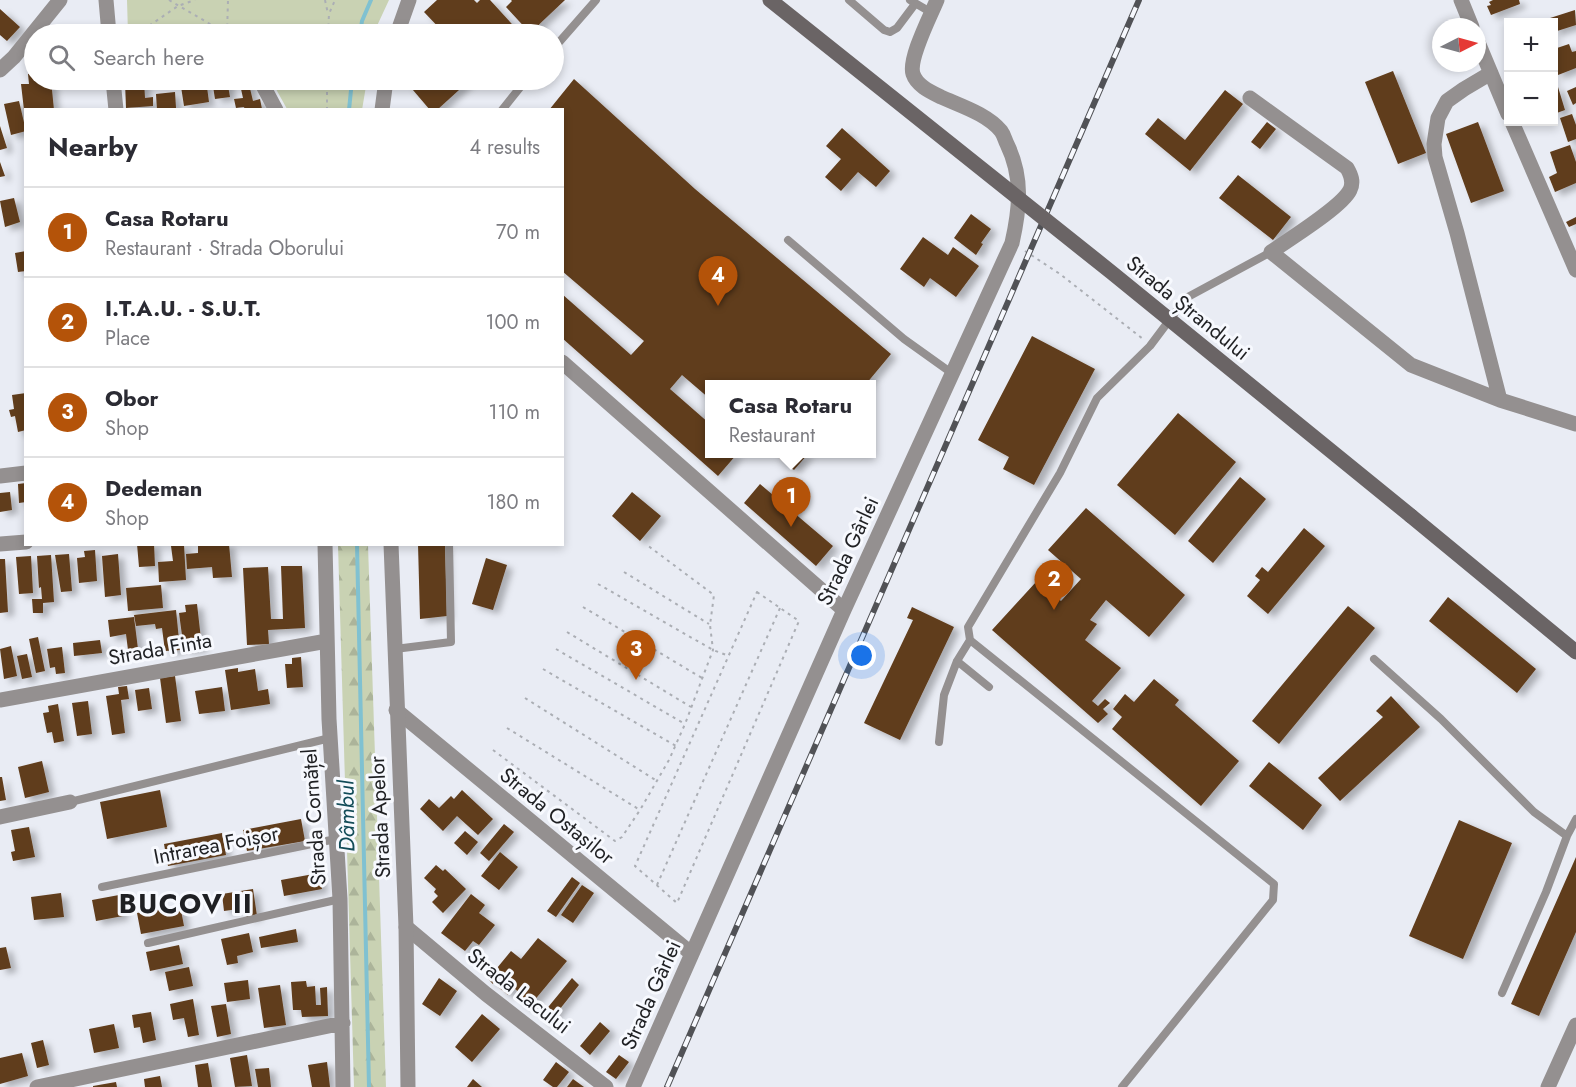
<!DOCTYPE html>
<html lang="en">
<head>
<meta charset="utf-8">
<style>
	body { margin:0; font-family:Jost,sans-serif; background:#f2f2f3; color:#2b2b33 }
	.controls { position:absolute; right:18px; top:18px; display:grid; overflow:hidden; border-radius:0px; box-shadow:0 3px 9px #0003 }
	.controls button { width:54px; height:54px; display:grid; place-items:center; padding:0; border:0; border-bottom:2px solid #e1e1e2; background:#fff; color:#2b2b33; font:30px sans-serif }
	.compass { position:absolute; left:1432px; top:18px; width:54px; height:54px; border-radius:50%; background:#fff; box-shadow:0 3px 9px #0003; rotate:84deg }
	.you { position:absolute; left:862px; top:656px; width:21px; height:21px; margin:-15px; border:4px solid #fff; border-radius:50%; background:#1a73e8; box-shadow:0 0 0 9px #1a73e833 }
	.badge { display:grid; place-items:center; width:39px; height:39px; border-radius:50%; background:#b45309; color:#fff; font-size:20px; font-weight:700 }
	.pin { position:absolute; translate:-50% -50px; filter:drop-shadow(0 2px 3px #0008) }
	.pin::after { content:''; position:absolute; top:32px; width:21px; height:18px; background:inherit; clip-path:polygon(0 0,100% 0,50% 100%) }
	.popup { position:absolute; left:705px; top:380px; width:171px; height:78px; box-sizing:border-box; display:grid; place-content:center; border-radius:0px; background:#fff; filter:drop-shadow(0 2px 4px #0005); font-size:20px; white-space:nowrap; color:#7c7c81 }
	.popup b { font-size:22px; color:#2b2b33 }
	.popup::after { content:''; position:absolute; left:50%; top:100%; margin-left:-12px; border:12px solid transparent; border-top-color:#fff }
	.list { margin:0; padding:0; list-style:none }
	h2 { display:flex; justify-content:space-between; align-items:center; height:78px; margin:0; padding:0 24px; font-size:26px }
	h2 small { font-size:20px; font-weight:400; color:#7c7c81 }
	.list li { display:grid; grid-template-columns:39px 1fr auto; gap:18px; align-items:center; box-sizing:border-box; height:90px; padding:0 24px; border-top:2px solid #e1e1e2 }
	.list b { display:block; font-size:22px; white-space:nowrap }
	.list p { margin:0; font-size:20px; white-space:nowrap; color:#7c7c81 }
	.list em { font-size:20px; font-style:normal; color:#7c7c81 }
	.icon { flex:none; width:33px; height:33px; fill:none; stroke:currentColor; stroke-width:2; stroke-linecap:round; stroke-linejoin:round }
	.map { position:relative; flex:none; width:1576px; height:1087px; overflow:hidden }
	.search { position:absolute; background:#fff; box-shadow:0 3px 9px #0003; left:24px; top:24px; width:540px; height:66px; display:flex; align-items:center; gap:15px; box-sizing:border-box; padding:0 21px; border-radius:33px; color:#7c7c81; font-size:22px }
	.panel { position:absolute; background:#fff; box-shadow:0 3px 9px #0003; left:24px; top:108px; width:540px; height:438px; border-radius:0px }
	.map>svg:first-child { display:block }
	.green { fill:#c9d2b3 }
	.forest { fill:url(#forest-firs) }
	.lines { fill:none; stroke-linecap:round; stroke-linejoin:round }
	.stream { stroke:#80c1d1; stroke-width:4 }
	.building { fill:#603c1b; filter:url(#shadow) }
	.path { stroke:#abaeb4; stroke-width:2; stroke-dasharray:3 4.5; stroke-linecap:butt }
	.service { stroke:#949090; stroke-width:8 }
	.minor { stroke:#949090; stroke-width:15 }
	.tertiary { stroke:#949090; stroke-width:15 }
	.secondary { stroke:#6a6465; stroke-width:15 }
	.rail-casing { stroke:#515256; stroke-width:6 }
	.rail { stroke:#f7f9fe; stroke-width:4; stroke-dasharray:11; stroke-linecap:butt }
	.secondary-bridge { stroke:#6a6465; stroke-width:15 }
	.labels { text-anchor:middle; stroke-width:6; stroke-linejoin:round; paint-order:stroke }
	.street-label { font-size:21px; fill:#1f2023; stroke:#f7f9fe }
	.water-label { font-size:22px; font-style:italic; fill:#134c58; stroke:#f7f9fe }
	.district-label { font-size:27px; font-weight:bold; letter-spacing:1.5px; fill:#1f2023; stroke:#f7f9fe }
</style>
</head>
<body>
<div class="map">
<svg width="1576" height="1087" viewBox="0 0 1576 1087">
	<defs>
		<pattern id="forest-firs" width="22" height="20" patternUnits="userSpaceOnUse" patternTransform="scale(1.5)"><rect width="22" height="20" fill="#c9d2b3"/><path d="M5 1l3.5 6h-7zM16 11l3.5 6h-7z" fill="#acb49a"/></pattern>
		<filter id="shadow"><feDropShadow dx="6" dy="4" stdDeviation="3" flood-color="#0004"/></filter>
	</defs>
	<rect width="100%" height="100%" fill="#e9ecf4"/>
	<!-- green -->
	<path class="green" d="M127 0H389L376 28 374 34H128Z
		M271 80H367L362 110 287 109Z"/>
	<!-- forest -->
	<path class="forest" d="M338 545H368L386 1087H354Z"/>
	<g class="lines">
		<!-- stream -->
		<path class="stream" d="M360 34 362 21 371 0
			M349 110 352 80
			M357 544 369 1087"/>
	</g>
	<!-- building -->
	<path class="building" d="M437 0H474L477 3 480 0H490L521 34H445L424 12Z
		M511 0H565L530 33 506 7 512 1Z
		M1493 0H1519L1520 4 1491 15 1487 6 1491 5 1489 2Z
		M0 9 20 27 7 41 0 35Z
		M1575 10 1576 25 1554 32V22H1548L1547 19Z
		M1569 44 1572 52 1576 51V68L1558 75 1554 63V49Z
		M1393 71 1426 153 1398 164 1365 82Z
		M34 73V80H51L54 110H24L21 84H29L28 74Z
		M574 79 695 189 891 354 866 384H710V399L682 375 670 389 710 424V454H737L718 476 562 338V294L631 355 644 341 562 271V110H549Z
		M180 80H206L209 102 184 106Z
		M212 80H227L230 97 215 99Z
		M239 80H248L253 101 260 99 262 109 245 110 244 107 236 108 234 99 243 98Z
		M411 80H470L437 110H430L407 83Z
		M144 81 145 98 153 97V106L126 108 125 82Z
		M1558 87 1565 110 1554 114V88Z
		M1576 87V103L1573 105 1567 91Z
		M1225 90 1243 104 1190 171 1145 134 1158 118 1185 140Z
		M175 92 176 108 157 110 156 94Z
		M19 101 26 131 11 135 4 104Z
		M1572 114 1576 125V139L1568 142 1560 118Z
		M1267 122 1276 129 1260 149 1251 142Z
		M1478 122 1504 191 1471 203 1446 134Z
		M0 126 7 148 0 150Z
		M842 128 890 171 876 187 858 172 841 191 825 177 841 159 826 146Z
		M1570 145 1576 162V183L1555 192 1549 177 1557 173 1550 152Z
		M0 162 5 176 0 177Z
		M1238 175 1291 217 1273 240 1219 198Z
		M14 198 20 222 5 227 0 201Z
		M971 214 991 229 981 243 983 244 976 255 954 238Z
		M1576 217V224L1569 227 1566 222Z
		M923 237 948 255 953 247 979 266 956 297 930 278 924 287 900 269Z
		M26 251V271L18 272 15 253Z
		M1032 336 1095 369 1034 485 1003 469 1009 457 978 440Z
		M26 393V430L18 432 15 416 11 417 9 410 14 409 12 395Z
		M1178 413 1236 462 1175 535 1117 485Z
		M774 454H808L794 470Z
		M1240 477 1266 499 1213 563 1188 541Z
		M26 483V502L19 503 18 484Z
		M760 484 833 546 816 566 744 503Z
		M10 492 12 510 0 512V493Z
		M632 492 661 516 640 541 612 516Z
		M1086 508 1185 595 1149 637 1106 600 1090 620 1097 624 1085 640 1121 668 1092 701 1098 706 1105 699 1110 703 1103 709 1108 714 1098 723 992 630 1036 582 1061 601 1081 579 1048 550Z
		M1304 528 1325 546 1268 614 1247 596 1260 580 1255 576 1262 567 1268 572Z
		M137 544H154L155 566 139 567Z
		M198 544H229L232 577 213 578 212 567 187 569 186 554 198 553Z
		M418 544H445L447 616 420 619Z
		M184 545 186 580 159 582 158 562 173 561 171 546Z
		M95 550 97 581 79 583 77 558 85 557 84 551Z
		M69 554 72 591 61 592 55 555Z
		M118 554 121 595 105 597 102 556Z
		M51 555 54 602 43 603V613H33L32 599H42L41 587 39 588 37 556Z
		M31 556 33 593 19 594 16 557Z
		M486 558 507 565 493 610 472 604Z
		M0 559H5L8 612 0 613Z
		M281 566H302L305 628 268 630 269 644 247 645 243 568 268 567 271 619H283Z
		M161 585 163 608 128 611 126 588Z
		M1448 597 1536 669 1517 693 1429 621Z
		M197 604 202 648 184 650 179 613 186 612 185 605Z
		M1348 606 1375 628 1279 744 1252 721Z
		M912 607 954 627 900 740 864 723 913 620 907 618Z
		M176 610 180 650 165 651 162 628 156 629 155 624 136 626 134 615Z
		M134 617 138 649 128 650 126 634 110 637 108 620Z
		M38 637 45 671 36 673 29 639Z
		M100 640 102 653 74 656 73 643Z
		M11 646 17 676 4 679 0 649Z
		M62 647 65 673 56 674 55 667 50 668 47 649Z
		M27 654 32 677 22 679 17 656Z
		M301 657 303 687 287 688 285 664H292V658Z
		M238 668V672L255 669 258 691 268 689 270 704 231 710 225 670Z
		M175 676 181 721 166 723 160 678Z
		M1154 679 1179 700 1175 705 1239 761 1201 806 1112 729 1122 717 1113 709 1125 694 1134 702Z
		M127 686 129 699 121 700 125 733 112 735 106 696 119 694 118 687Z
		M222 687 225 711 199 714 195 691Z
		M149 688 152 709 138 711 135 690Z
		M1391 696 1420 727 1340 801 1318 778 1383 717 1376 711Z
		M88 701 92 734 77 736 72 703Z
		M58 704 64 741 54 743 52 732 47 733 43 713 49 712 48 706Z
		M42 761 49 792 25 798 18 767Z
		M1269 762 1322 805 1303 830 1249 786Z
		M0 777H2L6 800 0 801Z
		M160 790 167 827 107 839 100 802Z
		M462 790 493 819 478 835 457 816 443 831 420 809 429 799 439 808 451 796 454 799Z
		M301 819 305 841 247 851 243 830Z
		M1459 820 1512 843 1463 959 1409 936Z
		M504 824 514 832 489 861 480 853Z
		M29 827 35 857 13 861 11 852 15 851 11 830Z
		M465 831 478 842 467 855 454 843Z
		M222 833 226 855 168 866 164 844Z
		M500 852 518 867 499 890 481 876Z
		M1576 857V932L1539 1016 1511 1004Z
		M436 865 443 871 445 869 466 889 443 913 432 902 438 896 434 892 436 889 424 878Z
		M319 873 322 889 284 896 281 880Z
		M572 877 580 883 556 917 547 911Z
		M582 885 594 893 573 923 561 915Z
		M253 889 257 916 247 918 245 908 224 911 222 894Z
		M61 893 64 917 34 920 31 897Z
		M471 894 485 905 479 913 495 925 479 945 473 941 465 951 441 933Z
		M119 895 123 916 96 921 92 900Z
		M180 905 184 926 141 934 137 913Z
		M296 929 298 942 261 948 259 937Z
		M249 933 253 952 237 956 238 963 227 965 221 939Z
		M538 938 567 961 528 1008 517 999 521 994 514 988 508 995 498 987 506 976 502 973 493 984 488 979 511 951 521 959Z
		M179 945 183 964 150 971 146 952Z
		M6 947 11 968 0 970V948Z
		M189 967 193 986 169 991 165 972Z
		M439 978 457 991 440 1016 422 1004Z
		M572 978 579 985 548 1024 540 1017Z
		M248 980 250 999 227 1002 224 983Z
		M306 981 307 987 315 986 316 1005H321L320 988 327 987 328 1016 302 1017 301 1010H293L291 982Z
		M280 985 286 1025 264 1028 258 988Z
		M193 999 199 1035 188 1037 184 1018 173 1020 170 1004Z
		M226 1004 231 1034 217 1037 211 1006Z
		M151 1012 156 1040 143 1043 140 1027 134 1028 132 1015Z
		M482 1014 500 1029 472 1062 455 1047Z
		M600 1022 610 1031 590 1055 580 1046Z
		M114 1024 119 1048 94 1053 89 1029Z
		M43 1040 49 1065 37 1068 31 1043Z
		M22 1053 28 1076 0 1084V1058Z
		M247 1055 252 1086 235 1087 230 1058Z
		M619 1055 629 1062 616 1079 606 1072Z
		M327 1062 330 1087H312L308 1065Z
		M556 1062 569 1072 557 1087H553L543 1080Z
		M208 1063 212 1087H198L195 1065Z
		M269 1068 271 1087H258L255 1069Z
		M160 1076 162 1087H145L144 1079Z
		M473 1079 482 1087H467Z
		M573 1079 584 1087H567Z
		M116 1082 117 1087H93V1086Z"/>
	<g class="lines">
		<!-- path -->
		<path class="path" d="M169 0 227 34
			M325 0 328 14
			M137 34 178 6 195 0
			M227 34 228 0
			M328 34 329 14 335 0
			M327 110V80
			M1025 251 1060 274 1143 339
			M624 572 709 624
			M598 584 713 650 729 656
			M757 592 799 621 677 903 635 866Z
			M583 607 702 678
			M567 632 691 707
			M556 649 685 724
			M543 669 676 746
			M525 698 657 781
			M507 728 640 810
			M493 750 615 841 622 837 640 810 669 760 685 724 713 650 710 625 714 595 647 545
			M657 885 780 608"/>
		<!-- service -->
		<path class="service" d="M849 0 884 30 890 32 897 28 915 4
			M910 0 932 13
			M554 48 596 0
			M502 110 526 80
			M788 240 904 339 953 374
			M395 649 451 642 449 544
			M1374 659 1441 719 1534 812 1567 836
			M957 661 989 687
			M939 742 944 695 957 661 970 640
			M70 802 330 738
			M102 887 336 839
			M148 943 340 899
			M1502 993 1546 892 1567 836 1576 819
			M1122 1087 1273 900 1274 884 970 640 968 627 1060 473 1097 398 1150 346 1186 298 1271 252"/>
		<!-- minor -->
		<path class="minor" d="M106 0 109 34
			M1461 0 1472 27
			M1477 40 1508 114
			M0 70 14 57 60 0
			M1491 73 1464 89 1447 101 1438 118 1434 144 1435 157 1457 233 1500 400
			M113 80 116 110
			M260 80 276 110
			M1250 98 1347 168C1351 175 1354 182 1350 190 1342 207 1288 240 1271 252L1411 365 1500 400 1576 424
			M1512 122 1576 270
			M562 362 844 610
			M0 476 26 473
			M0 544 26 542
			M325 544 329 719 340 899 343 1087
			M0 700 327 641
			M396 710 692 954
			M0 817 70 802
			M406 927 486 994 606 1087
			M37 1087 343 1023
			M633 1087 844 610 1012 243C1020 208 1023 177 1007 144 1005 140 1004 135 1001 131 987 114 961 106 941 97 931 92 917 86 913 74 908 59 931 15 937 0
			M1548 1087 1576 1025"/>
		<!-- tertiary -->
		<path class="tertiary" d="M397 34 409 0
			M382 110 386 80
			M391 544 406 927 408 1087"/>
		<!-- secondary -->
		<path class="secondary" d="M1411 516 1576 652"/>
		<defs>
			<path id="rail" d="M667 1087 1139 0"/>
		</defs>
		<!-- rail casing -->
		<use href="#rail" class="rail-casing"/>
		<!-- rail -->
		<use href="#rail" class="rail"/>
		<!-- secondary-bridge -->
		<path class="secondary-bridge" d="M770 0 1111 272 1411 516"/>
	</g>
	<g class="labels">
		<!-- street labels -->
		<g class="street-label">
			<text transform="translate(1188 308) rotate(39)" y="7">Strada Ștrandului</text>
			<text transform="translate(848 551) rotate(-65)" y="7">Strada Gârlei</text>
			<text transform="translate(160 649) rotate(-10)" y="7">Strada Finta</text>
			<text transform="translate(557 816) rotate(39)" y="7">Strada Ostașilor</text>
			<text transform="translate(314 817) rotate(-94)" y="7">Strada Cornățel</text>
			<text transform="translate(380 817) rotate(-93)" y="7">Strada Apelor</text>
			<text transform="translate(216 845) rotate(-11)" y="7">Intrarea Foișor</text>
			<text transform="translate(519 991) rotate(38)" y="7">Strada Lacului</text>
			<text transform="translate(651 995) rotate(-66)" y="7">Strada Gârlei</text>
		</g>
		<!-- water labels -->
		<g class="water-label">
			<text transform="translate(346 816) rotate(-91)" y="8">Dâmbul</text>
		</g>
		<!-- district labels -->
		<g class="district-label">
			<text x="186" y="913">BUCOV II</text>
		</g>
	</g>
</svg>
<div class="controls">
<button>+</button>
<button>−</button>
</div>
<svg class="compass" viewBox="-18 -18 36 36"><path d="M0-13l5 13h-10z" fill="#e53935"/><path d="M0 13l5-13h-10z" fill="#7c7c81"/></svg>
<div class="you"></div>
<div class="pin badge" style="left:791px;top:527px">1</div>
<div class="popup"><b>Casa Rotaru</b>Restaurant</div>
<div class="pin badge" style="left:1054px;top:610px">2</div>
<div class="pin badge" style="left:636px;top:680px">3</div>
<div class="pin badge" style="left:718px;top:306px">4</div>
<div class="search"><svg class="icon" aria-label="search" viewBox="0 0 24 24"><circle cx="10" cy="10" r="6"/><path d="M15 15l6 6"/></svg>Search here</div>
<section class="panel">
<h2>Nearby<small>4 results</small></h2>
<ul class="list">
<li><span class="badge">1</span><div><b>Casa Rotaru</b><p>Restaurant · Strada Oborului</p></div><em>70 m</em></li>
<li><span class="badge">2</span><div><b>I.T.A.U. - S.U.T.</b><p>Place</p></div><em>100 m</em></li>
<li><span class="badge">3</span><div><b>Obor</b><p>Shop</p></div><em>110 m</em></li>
<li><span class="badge">4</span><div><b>Dedeman</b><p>Shop</p></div><em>180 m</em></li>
</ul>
</section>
</div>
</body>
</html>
